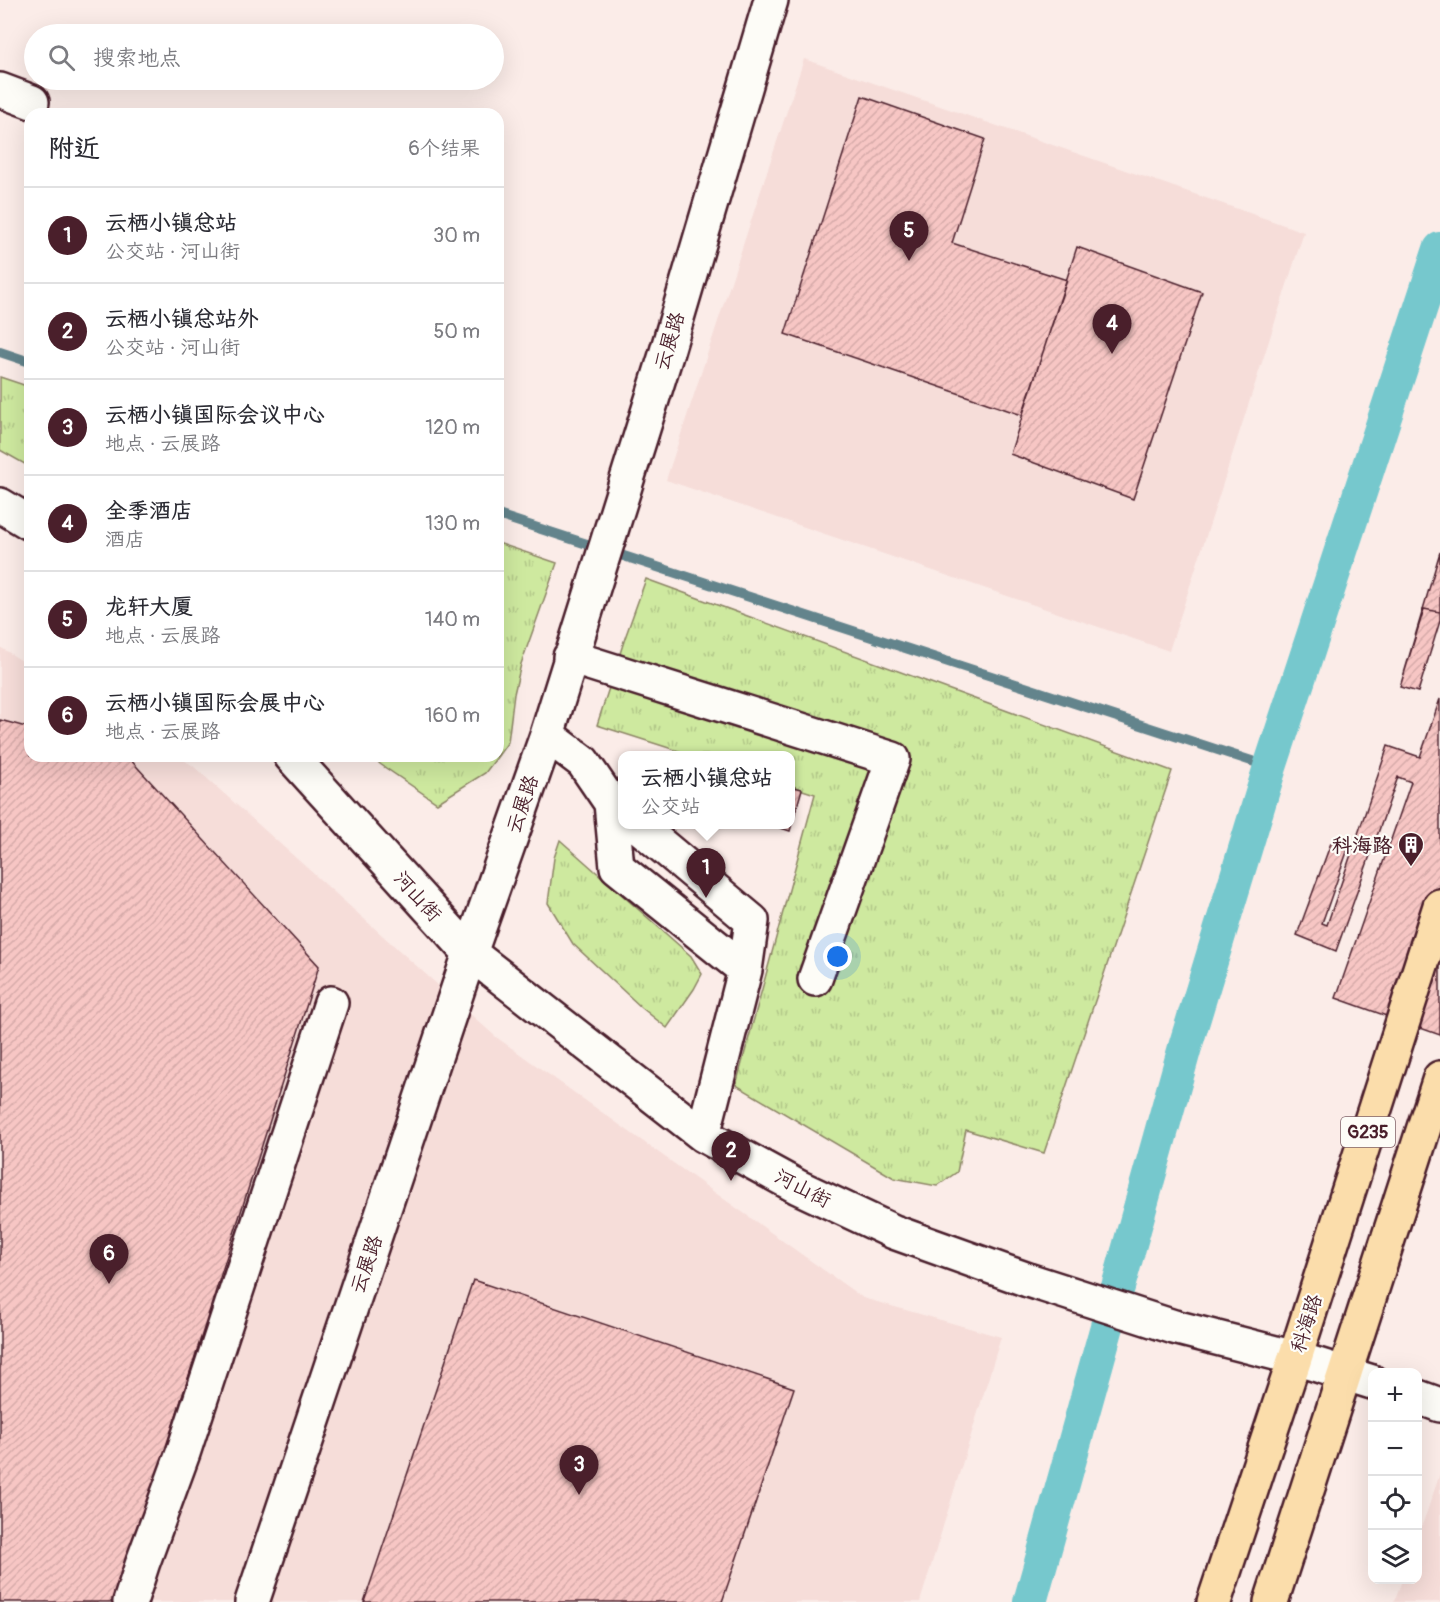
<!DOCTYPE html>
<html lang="zh">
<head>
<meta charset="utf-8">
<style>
	body { margin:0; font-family:Pangolin,"LXGW WenKai TC",sans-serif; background:#f7f7f7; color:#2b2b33 }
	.controls { position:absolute; right:18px; bottom:18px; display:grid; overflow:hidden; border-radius:12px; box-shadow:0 6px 24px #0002 }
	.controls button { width:54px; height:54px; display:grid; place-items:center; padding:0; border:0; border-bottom:2px solid #e1e1e2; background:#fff; color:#2b2b33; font:30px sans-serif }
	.you { position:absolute; left:838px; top:957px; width:21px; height:21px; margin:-15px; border:4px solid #fff; border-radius:50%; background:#1a73e8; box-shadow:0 0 0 9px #1a73e833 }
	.badge { display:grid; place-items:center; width:39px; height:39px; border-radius:50%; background:#4a1f2b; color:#fff; font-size:20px; font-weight:700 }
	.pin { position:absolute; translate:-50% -50px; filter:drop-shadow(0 2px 3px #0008) }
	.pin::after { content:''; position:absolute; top:32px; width:21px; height:18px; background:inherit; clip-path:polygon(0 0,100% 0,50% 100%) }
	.popup { position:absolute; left:618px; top:751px; width:177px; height:78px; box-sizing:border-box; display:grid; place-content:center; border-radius:12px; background:#fff; filter:drop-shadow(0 2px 4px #0005); font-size:20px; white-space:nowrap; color:#7c7c81 }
	.popup b { font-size:22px; color:#2b2b33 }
	.popup::after { content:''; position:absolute; left:50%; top:100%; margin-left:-12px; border:12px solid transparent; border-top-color:#fff }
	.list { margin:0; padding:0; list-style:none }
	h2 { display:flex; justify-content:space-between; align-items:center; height:78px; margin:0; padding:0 24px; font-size:26px }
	h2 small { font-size:20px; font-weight:400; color:#7c7c81 }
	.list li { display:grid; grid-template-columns:39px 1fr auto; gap:18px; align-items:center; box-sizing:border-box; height:96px; padding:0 24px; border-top:2px solid #e1e1e2 }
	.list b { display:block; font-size:22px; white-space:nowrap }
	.list p { margin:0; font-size:20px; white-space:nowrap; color:#7c7c81 }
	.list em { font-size:20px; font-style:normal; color:#7c7c81 }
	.icon { flex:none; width:33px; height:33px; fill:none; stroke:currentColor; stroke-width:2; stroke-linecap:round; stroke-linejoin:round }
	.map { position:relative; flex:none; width:1440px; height:1602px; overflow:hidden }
	.search { position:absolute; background:#fff; box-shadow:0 6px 24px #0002; left:24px; top:24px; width:480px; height:66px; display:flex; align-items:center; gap:15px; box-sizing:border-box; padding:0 21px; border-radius:33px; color:#7c7c81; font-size:22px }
	.panel { position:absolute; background:#fff; box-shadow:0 6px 24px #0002; left:24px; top:108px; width:480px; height:654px; border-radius:18px }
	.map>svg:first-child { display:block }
	.built { fill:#f6ddd9 }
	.grass { fill:url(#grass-tufts); stroke:#8c8465; stroke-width:1.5 }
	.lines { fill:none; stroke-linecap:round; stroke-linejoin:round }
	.stream { stroke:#64848c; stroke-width:10 }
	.canal { stroke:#76c8cd; stroke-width:34 }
	.building { fill:url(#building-hatch); stroke:#4a1f2b; stroke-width:1.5 }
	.minor-casing { stroke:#4a1f2b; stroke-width:38 }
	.highway-casing { stroke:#4a1f2b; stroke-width:38 }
	.minor { stroke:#fdfcf7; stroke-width:33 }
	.highway { stroke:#fbddab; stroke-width:33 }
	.labels { text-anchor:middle; stroke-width:4.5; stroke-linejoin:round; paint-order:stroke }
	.shield { fill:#fdfcf7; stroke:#806168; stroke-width:1.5 }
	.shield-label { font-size:18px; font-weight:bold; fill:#4a1f2b }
	.street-label { font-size:20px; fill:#4a1f2b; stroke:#fdfcf7 }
	.poi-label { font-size:20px; font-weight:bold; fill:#4a1f2b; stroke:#fdfcf7; text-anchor:end }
</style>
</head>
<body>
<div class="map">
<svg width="1440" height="1602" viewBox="0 0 1440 1602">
	<defs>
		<pattern id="grass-tufts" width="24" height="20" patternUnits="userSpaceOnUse" patternTransform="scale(1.5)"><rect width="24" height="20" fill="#cee99f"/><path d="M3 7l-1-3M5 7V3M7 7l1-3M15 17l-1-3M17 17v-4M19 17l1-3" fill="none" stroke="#b2c789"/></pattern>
		<pattern id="building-hatch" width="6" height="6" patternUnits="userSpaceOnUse" patternTransform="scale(1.5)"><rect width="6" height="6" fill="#f7c6c4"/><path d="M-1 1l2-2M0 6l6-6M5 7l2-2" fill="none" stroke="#d5aaa9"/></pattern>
	</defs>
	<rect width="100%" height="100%" fill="#fbece8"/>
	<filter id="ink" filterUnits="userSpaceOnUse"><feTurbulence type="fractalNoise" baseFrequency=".0167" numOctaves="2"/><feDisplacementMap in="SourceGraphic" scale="12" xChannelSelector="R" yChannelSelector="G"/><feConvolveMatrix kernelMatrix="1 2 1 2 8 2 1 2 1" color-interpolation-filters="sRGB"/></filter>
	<g filter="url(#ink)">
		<!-- built -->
		<path class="built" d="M804 59 1304 232 1169 651 666 480Z
			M0 647 30 666V756H177L192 765 496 1037 863 1298 1001 1337 920 1602H0Z
			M1440 1474V1602H1394L1402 1580H1418V1537Z"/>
		<!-- grass -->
		<path class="grass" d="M0 377 30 387V467L0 450Z
			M498 543 557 563 521 664 514 694 508 742 498 756Z
			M646 579 1172 771 1044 1153 966 1130 957 1172 937 1186 894 1178 736 1085 815 794 790 786V756L691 755 597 725 625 638Z
			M372 756H498L485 773 437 803 380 764Z
			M560 840 691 956 702 974 694 989 667 1028 642 1008 573 944 548 903 554 858Z"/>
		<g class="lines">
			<!-- stream -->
			<path class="stream" d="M0 352 30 362
				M498 515 1270 767"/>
			<!-- canal -->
			<path class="canal" d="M1030 1602 1185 1047 1270 767 1440 249"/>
		</g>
		<!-- building -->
		<path class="building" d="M862 96 985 139 952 243 1067 280 1022 415 785 334Z
			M1077 247 1202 292 1133 499 1010 454Z
			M1440 552V621L1418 692 1400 687Z
			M1424 609 1440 612V621L1418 692 1400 687Z
			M1440 699V1035L1336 998 1411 782 1398 777 1336 951 1297 935 1331 843 1348 849 1322 923 1327 925 1388 746 1420 757Z
			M0 720 30 728V756H127L319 966 117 1602H0Z
			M790 786 802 789 790 831 769 824H790Z
			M473 1280 794 1388 722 1602H364Z"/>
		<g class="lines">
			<defs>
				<path id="minor" d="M0 90 32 102
					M0 505 30 523
					M570 657 893 759 815 979
					M547 735 583 762 611 803 622 813
					M291 756 470 953 703 1135 798 1187 894 1232 1028 1280 1174 1327 1295 1358 1372 1382
					M611 803 617 867 745 970
					M636 824 752 921 745 970 703 1135
					M1418 1397 1440 1405
					M130 1602 143 1562 183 1453 331 1003
					M252 1602 470 953 547 735 666 355 771 0"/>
				<path id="highway" d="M1214 1602 1295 1358 1440 906
					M1271 1602 1440 1078"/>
			</defs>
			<!-- minor casing -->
			<use href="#minor" class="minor-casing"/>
			<!-- highway casing -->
			<use href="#highway" class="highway-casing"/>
			<!-- minor -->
			<use href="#minor" class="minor"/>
			<!-- highway -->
			<use href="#highway" class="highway"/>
		</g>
	</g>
	<!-- icons -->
	<defs>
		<symbol id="building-pin" viewBox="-11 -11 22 30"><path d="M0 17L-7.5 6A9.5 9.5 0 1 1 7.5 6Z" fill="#4a1f2b" stroke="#fdfcf7"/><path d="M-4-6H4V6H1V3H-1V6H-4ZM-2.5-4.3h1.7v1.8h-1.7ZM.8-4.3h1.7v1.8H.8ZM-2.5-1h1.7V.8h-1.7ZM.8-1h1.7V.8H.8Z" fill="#fff"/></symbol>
	</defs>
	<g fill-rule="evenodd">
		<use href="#building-pin" x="1396" y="830" width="30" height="40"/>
	</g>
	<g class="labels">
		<!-- shield labels -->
		<rect class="shield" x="1341" y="1117" width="54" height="30" rx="4.5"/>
		<g class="shield-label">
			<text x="1368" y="1138">G235</text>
		</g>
		<!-- street labels -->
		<g class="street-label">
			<text transform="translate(669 341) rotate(-73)" y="7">云展路</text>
			<text transform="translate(522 804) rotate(-71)" y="7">云展路</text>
			<text transform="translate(418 896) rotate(48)" y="7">河山街</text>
			<text transform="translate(803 1188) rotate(27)" y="7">河山街</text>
			<text transform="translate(366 1264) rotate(-71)" y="7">云展路</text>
			<text transform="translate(1306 1323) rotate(-72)" y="7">科海路</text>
		</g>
		<!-- poi labels -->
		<g class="poi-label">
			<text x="1392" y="852">科海路</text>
		</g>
	</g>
</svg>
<div class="controls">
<button>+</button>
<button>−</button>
<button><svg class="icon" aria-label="locate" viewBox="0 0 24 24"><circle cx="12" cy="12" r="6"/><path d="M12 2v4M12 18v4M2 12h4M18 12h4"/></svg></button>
<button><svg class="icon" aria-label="layers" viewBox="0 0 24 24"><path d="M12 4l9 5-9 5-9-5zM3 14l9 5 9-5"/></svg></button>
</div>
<div class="you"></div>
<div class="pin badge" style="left:706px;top:898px">1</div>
<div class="popup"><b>云栖小镇总站</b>公交站</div>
<div class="pin badge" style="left:731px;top:1181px">2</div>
<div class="pin badge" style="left:579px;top:1495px">3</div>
<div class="pin badge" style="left:1112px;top:354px">4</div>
<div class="pin badge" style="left:909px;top:261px">5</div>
<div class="pin badge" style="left:109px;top:1284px">6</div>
<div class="search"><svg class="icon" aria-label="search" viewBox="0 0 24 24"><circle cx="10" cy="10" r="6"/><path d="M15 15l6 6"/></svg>搜索地点</div>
<section class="panel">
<h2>附近<small>6个结果</small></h2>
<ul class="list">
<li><span class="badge">1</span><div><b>云栖小镇总站</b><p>公交站 · 河山街</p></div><em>30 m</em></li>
<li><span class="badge">2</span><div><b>云栖小镇总站外</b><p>公交站 · 河山街</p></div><em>50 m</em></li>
<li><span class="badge">3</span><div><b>云栖小镇国际会议中心</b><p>地点 · 云展路</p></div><em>120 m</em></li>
<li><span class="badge">4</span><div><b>全季酒店</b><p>酒店</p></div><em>130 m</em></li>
<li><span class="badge">5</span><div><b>龙轩大厦</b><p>地点 · 云展路</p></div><em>140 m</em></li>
<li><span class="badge">6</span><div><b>云栖小镇国际会展中心</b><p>地点 · 云展路</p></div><em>160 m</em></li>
</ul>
</section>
</div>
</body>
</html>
